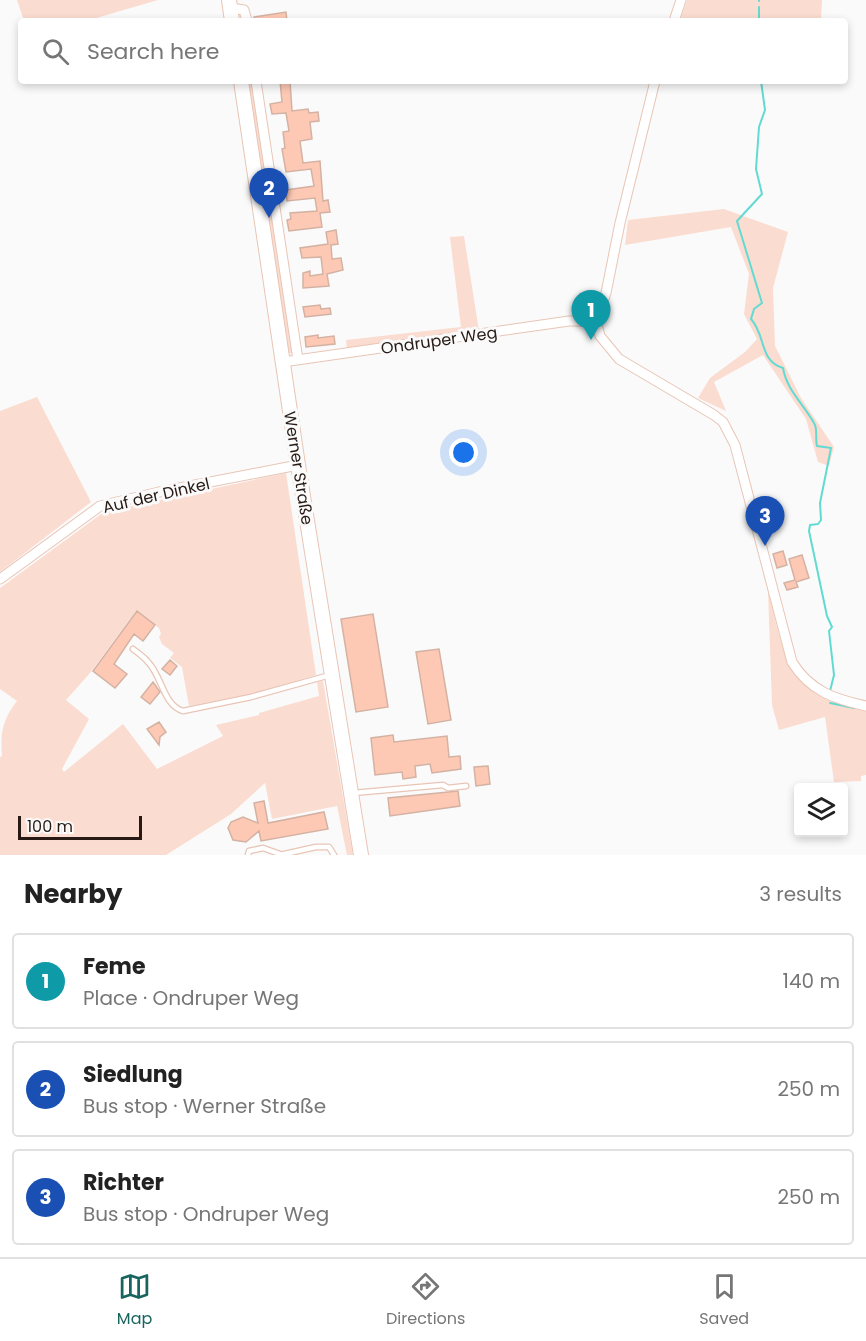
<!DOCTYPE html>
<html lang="en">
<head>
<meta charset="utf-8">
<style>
	body { margin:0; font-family:Poppins,sans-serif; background:#f2f2f2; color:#222 }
	.controls { position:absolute; right:18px; bottom:18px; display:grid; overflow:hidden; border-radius:6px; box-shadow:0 3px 9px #0003 }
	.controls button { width:54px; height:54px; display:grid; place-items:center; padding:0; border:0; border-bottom:2px solid #e0e0e0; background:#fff; color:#222; font:30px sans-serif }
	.scale { position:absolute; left:18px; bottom:15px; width:124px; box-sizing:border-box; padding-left:6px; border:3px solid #271a15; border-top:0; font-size:16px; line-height:21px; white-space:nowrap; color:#271a15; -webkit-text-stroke:4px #fafafa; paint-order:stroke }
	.you { position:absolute; left:464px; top:453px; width:21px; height:21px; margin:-15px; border:4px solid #fff; border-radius:50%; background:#1a73e8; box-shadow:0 0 0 9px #1a73e833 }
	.badge { display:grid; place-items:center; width:39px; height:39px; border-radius:50%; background:#18655f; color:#fff; font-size:20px; font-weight:700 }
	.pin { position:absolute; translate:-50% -50px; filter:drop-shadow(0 2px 3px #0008) }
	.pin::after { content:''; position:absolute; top:32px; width:21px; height:18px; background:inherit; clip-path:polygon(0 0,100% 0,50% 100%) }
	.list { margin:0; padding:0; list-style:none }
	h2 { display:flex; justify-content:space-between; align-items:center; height:78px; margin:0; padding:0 24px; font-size:26px }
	h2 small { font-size:20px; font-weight:400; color:#767676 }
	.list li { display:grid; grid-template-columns:39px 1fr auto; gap:18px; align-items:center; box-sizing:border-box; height:96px; margin:0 12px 12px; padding:0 12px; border:2px solid #e0e0e0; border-radius:6px }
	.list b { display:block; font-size:22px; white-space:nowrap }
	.list p { margin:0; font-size:20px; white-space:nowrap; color:#767676 }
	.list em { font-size:20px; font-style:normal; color:#767676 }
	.icon { flex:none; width:33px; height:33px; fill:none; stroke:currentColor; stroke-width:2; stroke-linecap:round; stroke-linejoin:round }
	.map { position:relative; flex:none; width:866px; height:855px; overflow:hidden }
	.search { position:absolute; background:#fff; box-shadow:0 3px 9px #0003; left:18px; right:18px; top:18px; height:66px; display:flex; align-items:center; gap:15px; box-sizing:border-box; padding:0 21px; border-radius:6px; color:#767676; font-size:22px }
	.sheet { height:402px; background:#fff }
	nav { display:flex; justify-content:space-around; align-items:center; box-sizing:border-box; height:84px; border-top:2px solid #e0e0e0; background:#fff; font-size:16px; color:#767676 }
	nav a { display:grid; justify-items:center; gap:3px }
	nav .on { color:#18655f }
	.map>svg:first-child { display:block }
	.green { fill:#fbdcd0 }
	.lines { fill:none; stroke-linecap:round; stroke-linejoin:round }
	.stream { stroke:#61dbd2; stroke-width:2 }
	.building { fill:#fdc9b4; stroke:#d4b2a3; stroke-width:1.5 }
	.service-casing { stroke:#e8c5b6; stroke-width:7 }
	.minor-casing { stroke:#e8c5b6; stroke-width:11 }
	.secondary-casing { stroke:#e8c5b6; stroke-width:16 }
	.service { stroke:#fff; stroke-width:4.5 }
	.minor { stroke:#fff; stroke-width:9 }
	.secondary { stroke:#fff; stroke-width:14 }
	.labels { text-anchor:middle; stroke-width:6; stroke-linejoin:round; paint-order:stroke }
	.street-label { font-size:16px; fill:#271a15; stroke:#fafafa }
</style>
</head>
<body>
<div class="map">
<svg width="866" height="855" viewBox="0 0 866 855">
	<rect width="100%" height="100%" fill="#fafafa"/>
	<!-- green -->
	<path class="green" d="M17 0H158L86 21H24Z
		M687 0H822L821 21H680Z
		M248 81H253L295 354 289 353Z
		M724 209 788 232 773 288 775 346 801 398 834 447 829 466 818 462 806 419 763 355 714 382 726 411 698 398 710 378 745 352 757 339 744 314 749 274 731 227 625 245 628 220Z
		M464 236 479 331 347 350 346 340 461 327 450 237Z
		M37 397 91 502 0 572V411Z
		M286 473 316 675 255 693 189 706 182 667 170 658 174 653 162 644 159 637 161 634 159 628 136 611 90 673 66 700 89 719 62 769 64 772 123 724 157 769 223 736 216 725 259 715V713L319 696 317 682 323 681 353 855H347L337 806 272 819 265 783 231 814 166 855H0V757L2 756C0 732 3 719 17 701L0 689V588L104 512Z
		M768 591C779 632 784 683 830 701 841 705 854 707 866 710V775L861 776V781L834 782 825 717 779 730 772 705Z"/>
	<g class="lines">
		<!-- stream -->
		<path class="stream" d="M759 1V0
			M759 21V7
			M761 81 765 110 759 127 756 169 762 194 737 221 762 303 754 309 751 319C766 335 759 361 783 368 787 391 803 403 814 423 818 429 815 439 817 446L831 448 820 503 821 520 818 524 810 525 809 531 827 616 832 627 829 631 834 675 830 691
			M830 703 854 708"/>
	</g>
	<!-- building -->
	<path class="building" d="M286 12 287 21H254V17Z
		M280 81H290L292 111 308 109 309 113 318 112 319 121 310 122 312 139 300 141 303 163 320 161 323 201 328 200 330 212 320 213 322 227 289 231 287 220 291 219 290 213 317 211 315 198 287 201 286 190 314 186 311 169 286 172 282 149 285 148 283 132 289 131 286 113 272 114 270 104 282 102Z
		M336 230 338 244 331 245 332 259 341 258 343 270 327 274 329 286 303 288V273L310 271V276L323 274 321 257 302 258 300 248 328 244 326 232Z
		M320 305 321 309 330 308 331 314 305 317 303 307Z
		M318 335V338L334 336 335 344 306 347 305 337Z
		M783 551 787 565 777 568 773 554Z
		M802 555 809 578 796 582 798 587 787 590 784 583 795 580 789 559Z
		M137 611 155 625 143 641 134 634 114 664 127 674 115 688 93 671Z
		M373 614 388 707 356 712 341 619Z
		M439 649 451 720 428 724 416 652Z
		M170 660 177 666 170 675 162 669Z
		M153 682 160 692 150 704 141 697Z
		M159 722 166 732 160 737 159 745 147 729Z
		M393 735 394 742 447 736 449 757 460 756 461 769 432 773 430 764 415 766 416 777 403 779 402 772 375 775 371 738Z
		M488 766 490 784 476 786 474 767Z
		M458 791 460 806 390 816 388 798Z
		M264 801 268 823 324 812 328 829 261 841 259 831 246 842 233 840 228 828 231 822 243 817 258 823 254 803Z"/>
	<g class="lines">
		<defs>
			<path id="service" d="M133 649C138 653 144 657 148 662 162 676 163 705 183 711L251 697 330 675
				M353 793 443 785 448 788 466 786
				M248 855 249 851 263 848 280 854
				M280 855 316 847H329L334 855"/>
			<path id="minor" d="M230 8 244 10 247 21
				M674 21 681 0
				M256 81 298 360
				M655 81 620 223 606 293 596 321 600 336 619 359 714 415 723 422 735 445 792 662C810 691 834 699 866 706
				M283 362 569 321H596
				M0 579 100 506 159 492 298 465"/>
			<path id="secondary" d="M229 0 232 21
				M241 81 298 465 361 855"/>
		</defs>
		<!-- service casing -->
		<use href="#service" class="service-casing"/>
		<!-- minor casing -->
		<use href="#minor" class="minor-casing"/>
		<!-- secondary casing -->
		<use href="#secondary" class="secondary-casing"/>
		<!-- service -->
		<use href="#service" class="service"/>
		<!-- minor -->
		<use href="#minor" class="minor"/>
		<!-- secondary -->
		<use href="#secondary" class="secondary"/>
	</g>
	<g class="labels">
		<!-- street labels -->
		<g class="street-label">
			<text transform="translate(439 340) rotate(-8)" y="6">Ondruper Weg</text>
			<text transform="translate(299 468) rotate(81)" y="6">Werner Straße</text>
			<text transform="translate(156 495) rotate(-13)" y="6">Auf der Dinkel</text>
		</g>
	</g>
</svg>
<div class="controls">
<button><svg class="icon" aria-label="layers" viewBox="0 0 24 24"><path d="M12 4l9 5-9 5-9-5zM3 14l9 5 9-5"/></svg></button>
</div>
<div class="scale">100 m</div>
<div class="you"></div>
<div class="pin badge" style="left:591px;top:340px;background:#0f9aa8">1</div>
<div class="pin badge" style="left:269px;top:218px;background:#1a4fb4">2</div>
<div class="pin badge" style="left:765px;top:546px;background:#1a4fb4">3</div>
<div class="search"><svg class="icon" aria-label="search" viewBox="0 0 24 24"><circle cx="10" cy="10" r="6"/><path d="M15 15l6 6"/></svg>Search here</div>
</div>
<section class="sheet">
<h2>Nearby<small>3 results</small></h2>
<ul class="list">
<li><span class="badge" style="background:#0f9aa8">1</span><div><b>Feme</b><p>Place · Ondruper Weg</p></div><em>140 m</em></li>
<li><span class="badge" style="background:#1a4fb4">2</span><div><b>Siedlung</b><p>Bus stop · Werner Straße</p></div><em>250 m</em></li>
<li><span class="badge" style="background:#1a4fb4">3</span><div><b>Richter</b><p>Bus stop · Ondruper Weg</p></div><em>250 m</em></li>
</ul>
</section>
<nav>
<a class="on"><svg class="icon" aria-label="map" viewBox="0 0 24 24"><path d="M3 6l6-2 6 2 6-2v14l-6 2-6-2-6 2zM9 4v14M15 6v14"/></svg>Map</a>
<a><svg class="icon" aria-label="directions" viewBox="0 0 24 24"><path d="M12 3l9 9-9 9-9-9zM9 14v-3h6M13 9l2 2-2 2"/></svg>Directions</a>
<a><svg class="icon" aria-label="saved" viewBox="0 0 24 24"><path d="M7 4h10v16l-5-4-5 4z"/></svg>Saved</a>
</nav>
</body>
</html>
